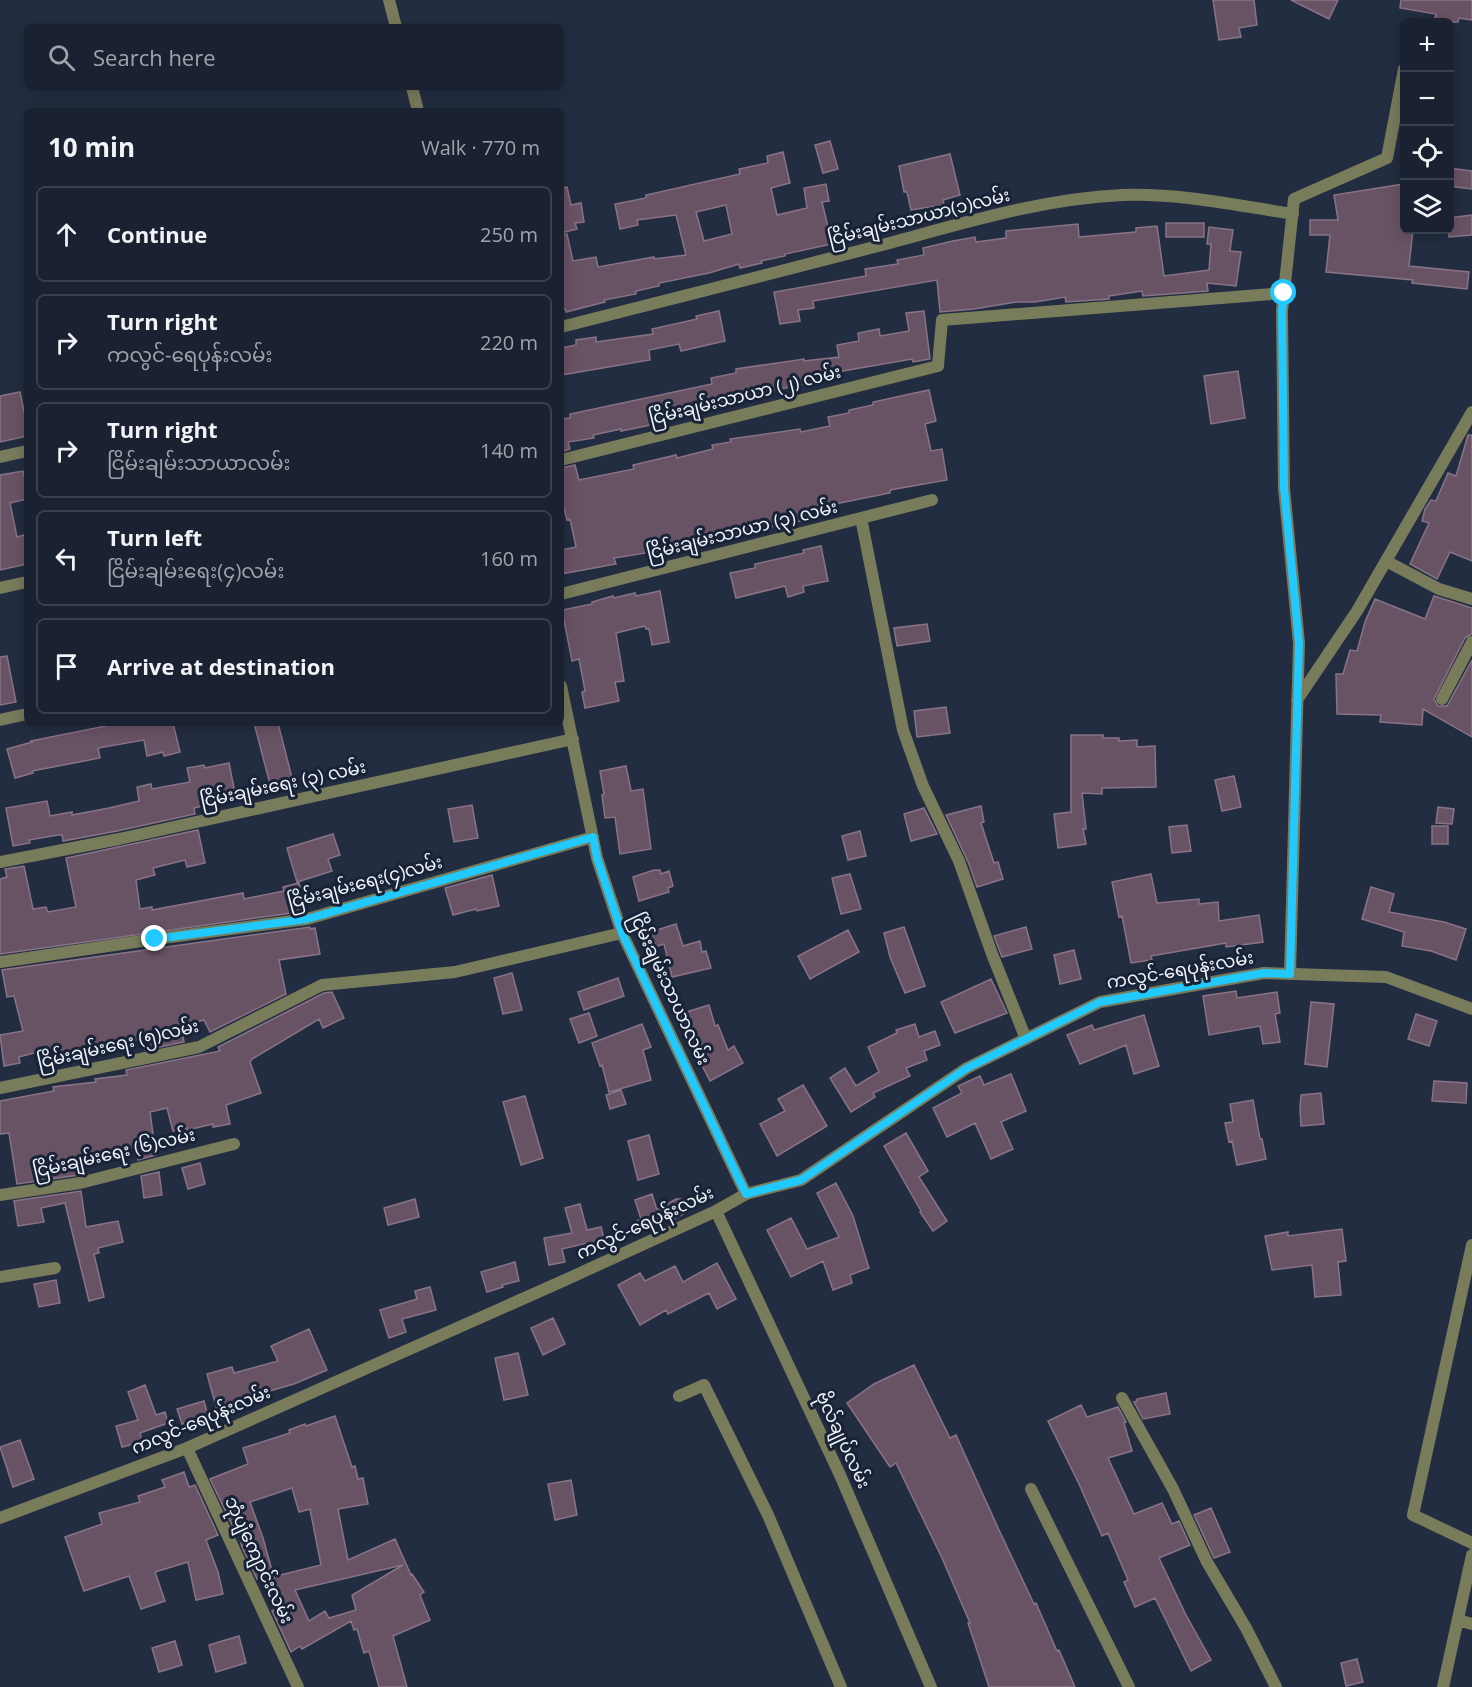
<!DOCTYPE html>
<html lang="en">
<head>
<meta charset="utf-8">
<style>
	body { margin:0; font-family:"Open Sans","Noto Sans Myanmar",sans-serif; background:#232a39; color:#f1f3f6 }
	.controls { position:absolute; right:18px; top:18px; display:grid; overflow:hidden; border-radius:9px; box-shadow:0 3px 15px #0003 }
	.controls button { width:54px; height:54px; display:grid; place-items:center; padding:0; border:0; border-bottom:2px solid #383f4d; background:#1a2231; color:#f1f3f6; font:30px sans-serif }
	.stop { position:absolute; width:18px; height:18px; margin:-14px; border:4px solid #22c9fe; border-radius:50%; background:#fff }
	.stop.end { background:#22c9fe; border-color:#fff; box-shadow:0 2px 6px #0008 }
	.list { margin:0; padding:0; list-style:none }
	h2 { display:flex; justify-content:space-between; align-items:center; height:78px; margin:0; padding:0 24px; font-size:26px }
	h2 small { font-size:20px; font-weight:400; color:#9fa4ab }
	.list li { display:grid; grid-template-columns:39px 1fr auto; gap:18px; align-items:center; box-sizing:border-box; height:96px; margin:0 12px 12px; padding:0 12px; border:2px solid #383f4d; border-radius:9px }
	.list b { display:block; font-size:22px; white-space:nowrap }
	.list p { margin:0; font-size:20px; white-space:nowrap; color:#9fa4ab }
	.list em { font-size:20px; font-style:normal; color:#9fa4ab }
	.icon { flex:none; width:33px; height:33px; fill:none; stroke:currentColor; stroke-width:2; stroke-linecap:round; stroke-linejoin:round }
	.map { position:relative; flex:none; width:1472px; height:1687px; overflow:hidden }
	.search { position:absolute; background:#1a2231; box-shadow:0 3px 15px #0003; left:24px; top:24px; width:540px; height:66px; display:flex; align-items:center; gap:15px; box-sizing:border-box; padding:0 21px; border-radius:9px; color:#9fa4ab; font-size:22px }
	.panel { position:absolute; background:#1a2231; box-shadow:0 3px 15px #0003; left:24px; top:108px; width:540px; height:618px; border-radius:9px }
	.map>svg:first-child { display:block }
	.building { fill:#685365; stroke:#897386; stroke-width:1.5; fill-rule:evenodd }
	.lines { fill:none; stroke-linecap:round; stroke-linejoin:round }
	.minor { stroke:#787c5b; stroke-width:12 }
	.tertiary { stroke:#787c5b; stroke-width:12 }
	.route { stroke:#22c9fe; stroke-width:8 }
	.labels { text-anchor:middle; stroke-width:6; stroke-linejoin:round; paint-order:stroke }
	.street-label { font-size:18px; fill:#f0f4fc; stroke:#192337 }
</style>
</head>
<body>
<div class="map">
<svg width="1472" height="1687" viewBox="0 0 1472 1687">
	<rect width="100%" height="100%" fill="#232d41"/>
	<!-- building -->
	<path class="building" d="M1213 0H1254L1257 25 1239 28 1241 37 1219 40Z
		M1291 0H1338L1329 19Z
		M1401 0H1472V20L1459 18 1458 22H1434L1436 14 1400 8Z
		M830 141 838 169 823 173 815 145Z
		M783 152 790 183 771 188 777 215 807 208 804 188 826 184 829 201 822 202 832 244 785 254V256L761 261 762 263 740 268 739 264 709 273 659 283V286L636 291V294L604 300 605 302 566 312 565 309 561 310V235L567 234 573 261 596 257 598 267 654 257V259L686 255 676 215 637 220 638 225 620 229 615 204 646 198V195L740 174 739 169 768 163 767 156ZM726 205 732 234 704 241 696 212Z
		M950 154 960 195 943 200 944 205 911 210 907 192H904L899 166Z
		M1449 168 1472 171V189L1449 186Z
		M1404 184V230H1413L1409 266 1469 272 1467 289 1412 283 1413 280 1326 272 1330 235H1310V220H1338L1334 195Z
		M567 187 571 205 581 203 584 222 575 223 577 229 561 233V188Z
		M1472 215V235L1449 237V218Z
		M1166 223H1204V237H1166Z
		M1078 224 1079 237 1136 232V228L1157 226 1164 276 1209 270 1211 244H1207L1209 227 1233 230 1230 251 1241 252 1236 286 1207 283 1208 291 1143 296 1142 291 1109 296V299L1066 302 1065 297 1035 302H1016L974 309 940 312 937 280 813 301 814 308 798 310 800 321 780 324 774 292 866 276 865 269 898 264 897 260 924 255 923 248 953 241 975 237 976 242 1006 238V231Z
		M719 311 725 341 681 351 679 344 649 350 650 360 561 375V348L576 345V340L596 337V342L653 334 652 329 697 319 696 316Z
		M924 311 930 359 913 362 912 359 837 372V374L808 378 809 383 753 395 754 397 710 404 711 408 665 419 666 420 646 426 621 431V429L593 435 594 438 568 442 570 449 561 452V419L570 418V414L712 384 711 378 736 373V369L804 359V361L839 357 837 345 859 341 858 333 879 329 880 336 909 331 906 313Z
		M1238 371 1245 418 1211 424 1204 376Z
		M929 390 936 421 925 424 931 451 942 449 947 480 890 490V493L820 507 821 509 809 512V515L800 517 801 521 770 527V530L747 534V532L722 536 721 534 685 540 670 544 671 549 614 558 616 564 561 574V550L576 547 570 519 567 520 564 508 561 509V468L575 465 579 480 634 469 633 465 676 455 677 458 713 449 712 445 731 442 730 439 800 429 801 432 830 426 828 417 849 413V410L873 405V402Z
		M20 392 27 426V436L0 442V396Z
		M1468 435H1472V561L1450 552 1437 579 1410 564 1429 523 1422 521 1425 509 1431 500 1436 501 1448 473 1456 476Z
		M23 471 27 488V499L10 503 17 537 27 534V564L0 570V475Z
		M821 546 828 581 803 586 804 592 788 597 785 586 736 598 730 573 755 568V564L804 553 803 550Z
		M660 591 669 642 652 645 649 629H646L645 626 616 633 624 681 615 682 619 701 585 708 582 692 585 691 579 659 572 661 562 610 592 604V602L613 596 614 598 635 593 636 596Z
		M1434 596 1472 608V634L1465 638 1434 699 1438 706H1447L1472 660V737L1423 709 1422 725 1380 722 1381 715 1337 714 1336 674H1343L1350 650 1357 651 1365 622 1375 599 1425 619Z
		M927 624 930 641 897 646 894 628Z
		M7 656 16 702 0 705V657Z
		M946 707 950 733 917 737 914 711Z
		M105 723H173L180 752 164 756 163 752 147 756 144 740 98 748 100 758 32 771 33 773 15 778 7 749 32 742 31 741 106 726Z
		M254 723H278L292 778 270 784Z
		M1071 735H1103V738H1119V741L1137 740V747L1155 746 1156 787 1102 788V794L1082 793 1086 829H1083L1086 844 1058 848 1054 814 1071 812Z
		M229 763 236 798 194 808 195 814 117 831 63 841 62 835H58L29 840 30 843 13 846 6 808 47 801 50 816 72 812V815L109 808 139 801 137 787 151 784 152 789 190 782 187 768 204 765 205 768Z
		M626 766 631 791 643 789 651 849 620 854 615 817 605 818 602 795 604 794 600 771Z
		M1234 776 1241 807 1222 811 1215 780Z
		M472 805 478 838 454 842 448 809Z
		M981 806 984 822 981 823 994 863 998 862 1003 879 977 887 969 864 946 815Z
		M1438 807 1454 809 1452 824 1436 823Z
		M924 808 937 834 911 841 904 814Z
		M1187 825 1191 851 1172 853 1169 827Z
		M1432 826H1448V844H1432Z
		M198 830 205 863 187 867 185 860 153 868 155 875 136 880 140 909 152 907V910L243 893 244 899 284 891 283 887 299 883 306 911 0 954V879L7 877 5 869 24 866 33 909 46 907 48 912 76 907 66 858Z
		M860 831 866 856 848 860 842 836Z
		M333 834 340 855 328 859 332 871 297 882 287 848Z
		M654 870H660L661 874 669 871 673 886 668 888 669 892 639 901 633 877Z
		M850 874 861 909 841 914 832 878Z
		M1151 874 1157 903 1199 899V904L1218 902 1219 921 1259 915 1263 942 1226 947V943L1151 956 1152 960 1131 963 1122 916 1119 917 1112 882Z
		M492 875 499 906 477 911 476 909 453 915 445 888Z
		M1371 887 1394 894 1389 912 1444 922 1466 929 1456 960 1431 951 1402 946 1404 932 1362 919Z
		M676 924 683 946 700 941 702 952 706 951 711 968 672 977 664 944 645 950 641 935Z
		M310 927V929L315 928 320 954 279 960 286 994 210 1032 204 1020 181 1026 184 1042 145 1050 143 1039 88 1047V1050L68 1053V1056L54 1058 52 1048 19 1057 20 1063 4 1066 0 1035 23 1031 14 996 7 997 2 970Z
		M904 927 925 986 905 993 890 957 884 933Z
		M1026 927 1032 949 1002 957 994 936Z
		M848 930 859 952 810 979 798 956Z
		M1074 950 1081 979 1060 984 1054 955Z
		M512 973 522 1010 503 1014 494 978Z
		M618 978 624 996 584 1010 578 992Z
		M991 979 1007 1013 955 1033 941 1002Z
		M1236 991 1237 998 1277 992 1280 1013 1275 1014 1280 1042 1263 1044 1260 1026 1209 1035 1203 996Z
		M332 992 344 1018 323 1028 319 1019 252 1059 250 1062 261 1093 226 1105 230 1124 213 1127V1124L187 1130V1128L173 1131 167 1108 150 1112 156 1155 138 1160 137 1147 100 1153 101 1158 78 1162 79 1175 17 1184 9 1133 0 1134V1101L54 1091 53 1087 96 1082 95 1079 127 1075 126 1070 220 1051 218 1047 324 993Z
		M1311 1002 1334 1004 1327 1067 1305 1064Z
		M709 1005 715 1026 718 1025 728 1050 734 1046 743 1063 710 1081 696 1054 694 1055 680 1014Z
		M589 1013 597 1036 579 1043 570 1019Z
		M1416 1014 1437 1021 1429 1046 1408 1039Z
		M1144 1015 1159 1066 1134 1074 1126 1045 1080 1064 1067 1035 1092 1025 1094 1030Z
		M642 1024 651 1047 643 1050 651 1080 609 1092 602 1065 600 1066 592 1043Z
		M915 1024 919 1037 935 1031 940 1045 924 1051 927 1060 906 1068 910 1076 873 1093 875 1097 851 1112 830 1078 845 1068 856 1086 879 1072 868 1047 897 1033 896 1030Z
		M1011 1074 1026 1111 1001 1122 1013 1149 991 1159 975 1123 947 1137 933 1108 962 1093 958 1086 980 1076 984 1085Z
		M1434 1081 1467 1083 1466 1103 1432 1101Z
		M803 1085 827 1126 777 1156 760 1124 785 1111 778 1099Z
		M621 1090 626 1104 610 1109 606 1095Z
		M1321 1093 1324 1124 1301 1126 1300 1109 1301 1095Z
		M525 1096 543 1158 521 1165 503 1102Z
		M1253 1100 1260 1139H1262L1266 1159 1237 1165 1232 1141 1229 1142 1225 1123 1233 1122 1230 1104Z
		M906 1133 928 1171 919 1177 947 1221 933 1231 920 1212 921 1211 884 1146Z
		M649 1135 659 1174 638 1180 628 1141Z
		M200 1163 205 1184 188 1189 182 1168Z
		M159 1172 162 1195 144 1198 141 1176Z
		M836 1183 853 1216 869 1268 850 1275 852 1283 833 1290 823 1261 791 1277 767 1230 791 1218 807 1249 839 1237 817 1193Z
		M81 1191 86 1227 118 1221 123 1242 98 1248 99 1253 94 1254 104 1297 89 1301 65 1203 41 1208 44 1222 18 1226 14 1201Z
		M652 1194 657 1210 676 1199H682L689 1211 674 1219V1217L638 1228 635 1222 641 1219 635 1200Z
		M415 1199 419 1217 388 1225 384 1208Z
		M580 1204 587 1230 601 1227 604 1239 562 1249 565 1262 549 1265 544 1238 572 1233 565 1208Z
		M1342 1229 1346 1261 1338 1262 1341 1295 1315 1297 1312 1265 1272 1270 1265 1236 1288 1232V1236Z
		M515 1262 519 1281 502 1285 503 1287 487 1292 481 1272Z
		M717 1263 736 1299 717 1309 709 1293 668 1314 666 1310 640 1325 618 1285 640 1273 645 1281 675 1266 683 1282Z
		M56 1280 60 1303 39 1307 34 1284Z
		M430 1287 436 1310 402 1319 406 1332 389 1338 380 1310 417 1299 415 1291Z
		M553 1318 565 1344 543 1355 531 1328Z
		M309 1329 327 1370 294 1384 242 1399 243 1403 217 1410 207 1374 232 1367 234 1373 278 1361 271 1346Z
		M518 1353 528 1395 504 1400 495 1358Z
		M914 1365 950 1438 956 1435 999 1530 1034 1604 1036 1603 1057 1651 1059 1650 1075 1687H989L968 1623H970L942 1558 896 1463 890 1467 847 1403 874 1384Z
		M145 1385 156 1415 165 1412 168 1423 140 1433 142 1442 122 1447 116 1426 138 1420 128 1392Z
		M1166 1393 1170 1414 1143 1419 1134 1402 1137 1401V1399Z
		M204 1401 208 1416 182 1424 177 1409Z
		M1081 1405 1087 1417 1118 1407 1126 1422 1124 1423 1132 1451 1108 1458 1134 1514 1162 1503 1172 1524 1179 1521 1190 1545 1159 1558 1186 1615 1211 1660 1191 1671 1155 1598 1135 1607 1124 1582 1128 1580 1108 1533 1102 1536 1079 1484 1048 1421Z
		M335 1416 352 1467 355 1466 358 1479 363 1478 368 1504 338 1509 348 1560 395 1539 411 1575 412 1574 424 1592 420 1595 430 1620 393 1636 407 1687H379L369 1651 364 1653 357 1629 354 1630 351 1621 302 1649 300 1646 291 1652 272 1611 279 1608 272 1577 321 1565 310 1509 299 1512 292 1488 250 1502 263 1538 273 1574 257 1579 242 1547 237 1528 234 1529 210 1479 248 1464 243 1448 290 1433 289 1430 305 1424 306 1426ZM403 1565 352 1595 356 1610 329 1618 325 1611 309 1621 295 1590Z
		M20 1440 34 1479 13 1487 0 1447Z
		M184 1472 189 1487 195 1485 218 1535 206 1540 218 1572 223 1594 196 1600 188 1562 155 1572 165 1601 141 1609 129 1576 84 1591 65 1537 102 1524 99 1513 140 1502 138 1496 165 1487 162 1480Z
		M571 1480 577 1515 555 1520 548 1484Z
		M1211 1508 1230 1552 1214 1558 1194 1515Z
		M239 1636 246 1663 216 1672 209 1645Z
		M175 1641 182 1665 159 1672 152 1648Z
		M1357 1659 1363 1682 1346 1686 1341 1663Z"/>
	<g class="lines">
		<!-- minor -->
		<path class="minor" d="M389 0 396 27
			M412 87 418 111
			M561 327C667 300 772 274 878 246 958 225 1038 199 1122 195 1180 193 1236 205 1293 214
			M0 457 27 451
			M561 460 938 366 942 320 1284 293
			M861 518 903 730 923 786 959 861 992 954 1026 1039
			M1386 561 1439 589 1472 599
			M0 588 27 582
			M561 594 932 500
			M561 686 597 858 622 933 746 1194
			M1442 699 1472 642
			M1297 700 1357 611 1472 412
			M0 720 27 714
			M0 862 119 839 573 739
			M0 962 155 939 307 919 593 837
			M1290 974 1299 643 1284 488 1282 311 1294 199 1387 158 1404 69
			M0 1088 199 1047 322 985 455 972 622 933
			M0 1195 80 1183 234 1144
			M716 1211 840 1475 931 1687
			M1472 1245 1413 1515 1472 1543
			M0 1277 55 1268
			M679 1396 704 1385 768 1515 841 1687
			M1122 1398 1173 1489 1207 1562 1246 1628 1276 1687
			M187 1448 298 1687
			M1031 1489 1129 1687
			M1458 1620 1472 1624
			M1443 1687 1472 1555"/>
		<!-- tertiary -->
		<path class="tertiary" d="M0 1518 187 1448 565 1280 716 1211 746 1194 801 1180 967 1068 1100 1002 1264 973 1386 977 1472 1009"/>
	</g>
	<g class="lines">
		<!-- route -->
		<path class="route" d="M155 939 307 919 593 837 597 858 622 933 746 1194 801 1180 967 1068 1100 1002 1264 973 1290 974 1299 643 1284 488 1282 311 1284 293"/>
	</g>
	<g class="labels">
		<!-- street labels -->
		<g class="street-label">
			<text transform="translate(919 217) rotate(-14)" y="6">ငြိမ်းချမ်းသာယာ(၁)လမ်း</text>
			<text transform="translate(745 395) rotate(-14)" y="6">ငြိမ်းချမ်းသာယာ (၂) လမ်း</text>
			<text transform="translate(742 530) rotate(-14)" y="6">ငြိမ်းချမ်းသာယာ (၃) လမ်း</text>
			<text transform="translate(283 784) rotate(-12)" y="6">ငြိမ်းချမ်းရေး (၃) လမ်း</text>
			<text transform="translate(365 882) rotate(-15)" y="6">ငြိမ်းချမ်းရေး(၄)လမ်း</text>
			<text transform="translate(1180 970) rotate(-10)" y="6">ကလွင်-ရေပုန်းလမ်း</text>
			<text transform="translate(670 989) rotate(65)" y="6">ငြိမ်းချမ်းသာယာလမ်း</text>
			<text transform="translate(118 1044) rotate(-13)" y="6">ငြိမ်းချမ်းရေး (၅)လမ်း</text>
			<text transform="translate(114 1153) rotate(-13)" y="6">ငြိမ်းချမ်းရေး (၆)လမ်း</text>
			<text transform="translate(645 1223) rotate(-25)" y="6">ကလွင်-ရေပုန်းလမ်း</text>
			<text transform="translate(201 1420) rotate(-23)" y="6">ကလွင်-ရေပုန်းလမ်း</text>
			<text transform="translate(843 1440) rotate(65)" y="6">ဗိုလ်ချုပ်လမ်း</text>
			<text transform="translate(259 1560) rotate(65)" y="6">ဘုံပျံကျောင်းလမ်း</text>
		</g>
	</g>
</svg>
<div class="controls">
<button>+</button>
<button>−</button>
<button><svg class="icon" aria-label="locate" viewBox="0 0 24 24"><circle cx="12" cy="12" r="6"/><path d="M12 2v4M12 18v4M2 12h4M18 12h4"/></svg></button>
<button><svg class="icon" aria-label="layers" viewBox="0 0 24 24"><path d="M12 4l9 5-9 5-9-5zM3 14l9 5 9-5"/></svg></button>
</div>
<div class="stop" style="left:1284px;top:293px"></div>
<div class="stop end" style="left:155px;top:939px"></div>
<div class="search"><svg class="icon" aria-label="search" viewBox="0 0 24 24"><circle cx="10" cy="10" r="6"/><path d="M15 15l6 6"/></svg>Search here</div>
<section class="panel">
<h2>10 min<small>Walk · 770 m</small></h2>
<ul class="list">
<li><svg class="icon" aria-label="ahead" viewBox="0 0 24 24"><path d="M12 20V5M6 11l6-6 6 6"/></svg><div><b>Continue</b></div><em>250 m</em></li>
<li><svg class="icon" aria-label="right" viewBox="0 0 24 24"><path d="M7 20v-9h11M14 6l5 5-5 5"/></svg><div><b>Turn right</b><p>ကလွင်-ရေပုန်းလမ်း</p></div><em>220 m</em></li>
<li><svg class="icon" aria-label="right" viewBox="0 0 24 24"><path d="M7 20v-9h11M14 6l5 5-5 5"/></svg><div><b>Turn right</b><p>ငြိမ်းချမ်းသာယာလမ်း</p></div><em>140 m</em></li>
<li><svg class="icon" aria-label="left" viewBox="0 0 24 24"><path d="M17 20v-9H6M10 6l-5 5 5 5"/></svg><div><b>Turn left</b><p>ငြိမ်းချမ်းရေး(၄)လမ်း</p></div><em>160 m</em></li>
<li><svg class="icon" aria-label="arrive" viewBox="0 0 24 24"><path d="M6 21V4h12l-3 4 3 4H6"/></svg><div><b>Arrive at destination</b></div></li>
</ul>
</section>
</div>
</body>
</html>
